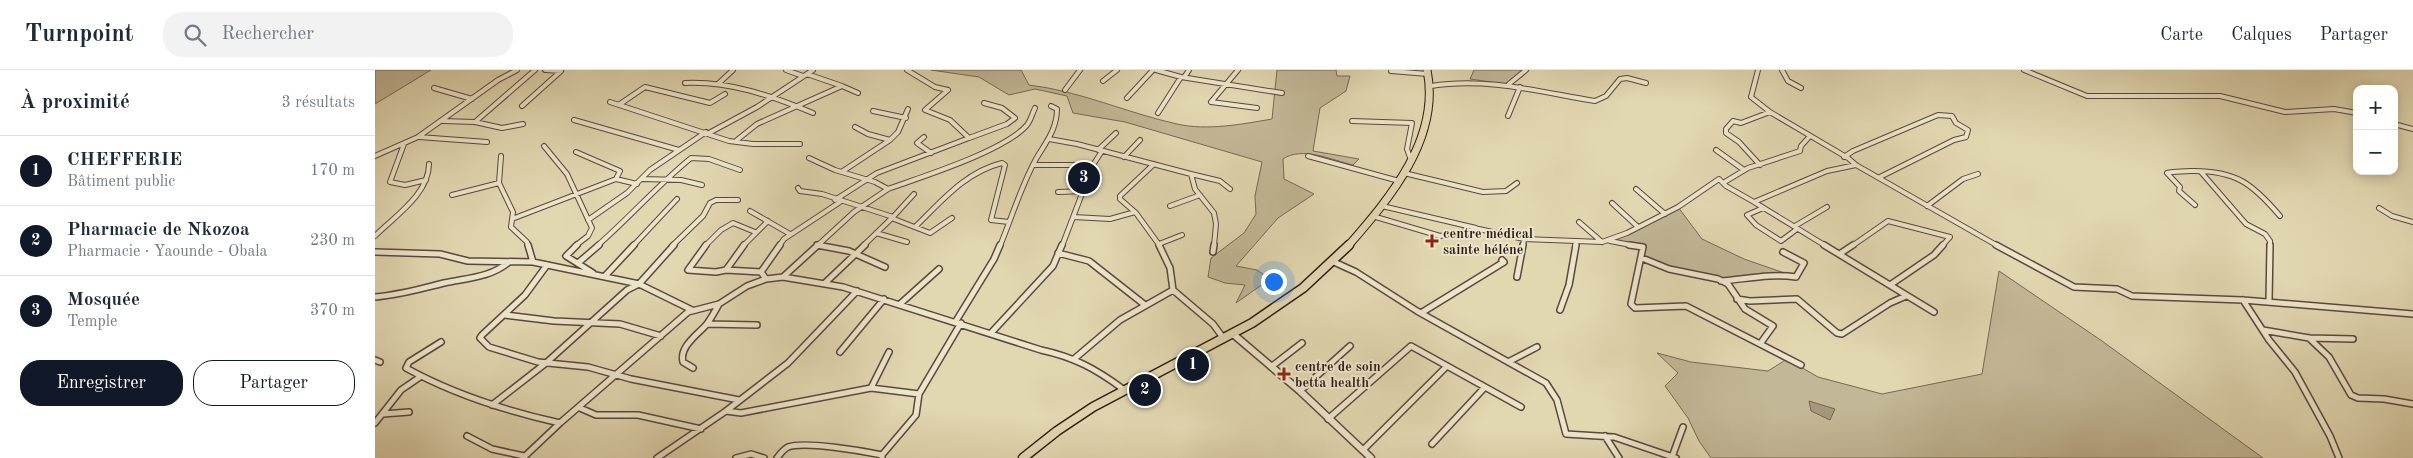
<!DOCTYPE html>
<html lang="fr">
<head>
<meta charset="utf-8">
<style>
	body { margin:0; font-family:"Old Standard TT",serif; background:#f2f2f3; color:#1f2937 }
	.controls { position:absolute; right:15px; top:15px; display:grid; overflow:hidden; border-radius:10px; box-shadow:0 2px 12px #0003 }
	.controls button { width:45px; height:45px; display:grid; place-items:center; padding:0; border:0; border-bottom:1px solid #e0e1e3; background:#fff; color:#1f2937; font:25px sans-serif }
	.you { position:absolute; left:898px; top:211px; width:18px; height:18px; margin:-12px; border:4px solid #fff; border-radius:50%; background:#1a73e8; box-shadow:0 0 0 8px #1a73e833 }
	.badge { display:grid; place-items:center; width:32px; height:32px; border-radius:50%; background:#111827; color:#fff; font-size:16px; font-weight:700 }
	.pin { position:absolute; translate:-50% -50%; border:2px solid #fff; box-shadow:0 1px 5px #0006 }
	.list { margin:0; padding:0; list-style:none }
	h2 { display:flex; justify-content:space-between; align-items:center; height:65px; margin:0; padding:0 20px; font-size:21px }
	h2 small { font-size:16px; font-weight:400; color:#747a83 }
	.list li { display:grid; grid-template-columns:32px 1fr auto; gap:15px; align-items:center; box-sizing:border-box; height:70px; padding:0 20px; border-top:1px solid #e0e1e3 }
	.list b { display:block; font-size:19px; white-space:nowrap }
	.list p { margin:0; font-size:16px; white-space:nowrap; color:#747a83 }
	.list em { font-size:16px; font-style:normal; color:#747a83 }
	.actions { display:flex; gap:10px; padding:15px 20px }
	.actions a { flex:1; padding:11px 0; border:1px solid #111827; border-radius:20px; text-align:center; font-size:18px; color:#111827 }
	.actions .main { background:#111827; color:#fff }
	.icon { flex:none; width:28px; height:28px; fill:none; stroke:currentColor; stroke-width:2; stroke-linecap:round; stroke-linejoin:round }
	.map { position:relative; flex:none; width:2038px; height:388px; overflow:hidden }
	header { display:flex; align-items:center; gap:30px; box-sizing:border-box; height:70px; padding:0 25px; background:#fff; border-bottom:1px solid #e0e1e3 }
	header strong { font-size:24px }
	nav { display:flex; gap:28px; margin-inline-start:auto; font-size:18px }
	.search { width:350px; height:45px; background:#f2f2f3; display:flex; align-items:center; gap:12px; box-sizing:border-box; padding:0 18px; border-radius:20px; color:#747a83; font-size:19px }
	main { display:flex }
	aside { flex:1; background:#fff }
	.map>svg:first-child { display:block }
	.green { fill:#c2b796; stroke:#786854 }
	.water { fill:#a4977b; stroke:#746551 }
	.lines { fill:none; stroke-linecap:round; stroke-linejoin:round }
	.minor-far1-casing { stroke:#5a493a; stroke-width:6 }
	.minor-casing { stroke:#5a493a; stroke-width:8 }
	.tertiary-casing { stroke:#5a493a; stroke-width:9 }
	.trunk-far1-casing { stroke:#2d1a13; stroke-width:9 }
	.trunk-casing { stroke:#2d1a13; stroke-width:11 }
	.minor-far1 { stroke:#ece5cc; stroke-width:4 }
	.minor { stroke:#ece5cc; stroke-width:5 }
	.tertiary { stroke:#ece5cc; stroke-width:6 }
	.trunk-far1 { stroke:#e1d7b1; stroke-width:7 }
	.trunk { stroke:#e1d7b1; stroke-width:8 }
	.poi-dot { fill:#8f2418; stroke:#ece5cc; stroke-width:2 }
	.labels { text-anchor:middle; stroke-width:4; stroke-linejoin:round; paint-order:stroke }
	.poi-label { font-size:14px; font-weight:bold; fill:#2d1a13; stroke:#ece5cc; text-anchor:start }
</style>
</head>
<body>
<header>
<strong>Turnpoint</strong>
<div class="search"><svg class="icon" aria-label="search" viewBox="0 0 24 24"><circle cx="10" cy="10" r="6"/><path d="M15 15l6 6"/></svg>Rechercher</div>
<nav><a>Carte</a><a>Calques</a><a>Partager</a></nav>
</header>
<main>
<aside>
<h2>À proximité<small>3 résultats</small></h2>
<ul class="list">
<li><span class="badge">1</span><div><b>CHEFFERIE</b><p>Bâtiment public</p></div><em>170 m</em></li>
<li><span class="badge">2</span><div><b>Pharmacie de Nkozoa</b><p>Pharmacie · Yaounde - Obala</p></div><em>230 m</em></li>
<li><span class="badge">3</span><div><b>Mosquée</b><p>Temple</p></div><em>370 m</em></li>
</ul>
<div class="actions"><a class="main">Enregistrer</a><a>Partager</a></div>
</aside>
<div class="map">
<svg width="2038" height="388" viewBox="0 0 2038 388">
	<rect width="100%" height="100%" fill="#e1d7b1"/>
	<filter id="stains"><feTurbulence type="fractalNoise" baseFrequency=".004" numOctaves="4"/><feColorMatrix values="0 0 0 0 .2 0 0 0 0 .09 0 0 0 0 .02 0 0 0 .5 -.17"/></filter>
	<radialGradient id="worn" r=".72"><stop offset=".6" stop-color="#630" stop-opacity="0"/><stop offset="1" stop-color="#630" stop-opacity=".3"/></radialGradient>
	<!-- green -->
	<path class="green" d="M0 0H56L0 34Z
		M556 0H646L654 15C705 21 752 43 802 54 832 61 868 54 897 49L902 0H961L962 6H975L971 21 945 38 938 81 984 89 978 95C957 90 927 76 908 89L909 109 939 124 903 148 861 196 882 200 895 209 861 233 870 215 850 213 833 207 836 188 869 163 881 144 880 126 887 92 750 52 698 43 692 26 660 19 634 25 604 7Z
		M1099 0H1152L1136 15 1095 9Z
		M1303 137 1327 169 1369 189 1421 207 1346 211 1315 204 1267 188 1268 177 1235 171Z
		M1624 201 1727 271 1888 388H1336L1324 371 1313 348 1290 316 1303 303 1282 283 1316 292 1393 301 1412 289 1443 307 1507 324 1607 304Z"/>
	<!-- water -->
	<path class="water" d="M1434 331 1460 339 1455 350 1436 341Z"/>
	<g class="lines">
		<defs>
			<path id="minor-far1" d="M411 0 428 6
				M532 0 560 17 573 20
				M781 0 806 7 907 23
				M1383 0 1376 27 1395 42
				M1407 0 1413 11 1426 18
				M1649 0 1712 26H1845L1910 42 1959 39 1982 43
				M1016 1 1053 4
				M432 4 467 16
				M810 6 814 0
				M728 11 742 0
				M310 13C355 11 397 26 438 43
				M344 13 358 0
				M1134 14 1151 0
				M1056 16C1112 7 1165 22 1220 31L1231 26 1245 9 1252 8 1271 13
				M59 18 97 29
				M690 20 705 0
				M752 28 778 0
				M235 32 354 71 378 74H425
				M836 32 882 38
				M836 32 863 0
				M245 34 270 17 335 33 350 24
				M147 36 186 1 170 0
				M498 41 531 48
				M783 43 806 7
				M1133 46 1145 17
				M199 50 304 80
				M68 51 100 52 127 58 148 54
				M977 51 1037 53 1032 79 1036 90
				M100 52 160 0
				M2019 54 2038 59
				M334 63 382 37 438 0
				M44 67 112 72
				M549 67 542 73 556 83
				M594 68 632 54 640 48 627 38 609 33
				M674 69 702 74 816 104 820 119 839 143 841 154 839 176
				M362 70 382 54 467 16 483 23
				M515 70 523 62 533 39
				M29 74 15 112 30 115 51 110
				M169 76 192 104 217 158 213 166 200 176
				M723 80 741 63
				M1341 80 1369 100
				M201 82 245 101 241 109
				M0 86 43 67 123 10 142 0
				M126 86 124 113 138 142 136 157 152 172 153 176
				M933 86 1024 111
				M749 87 765 70
				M1469 87 1478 81 1563 45 1577 46 1581 53 1593 60 1591 67 1579 70 1505 107
				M434 88 460 100 500 112 513 119 479 142 442 176
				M779 94 745 126V129L761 143 785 176
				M658 95H718
				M1385 95 1364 72 1351 63V59L1358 51 1366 53 1395 42 1473 88 1481 95 1623 176
				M468 101 515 70 493 64 480 57
				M1826 102 1871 154 1890 164 1895 171V176
				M1029 103 1108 122 1131 121 1142 113
				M816 104 845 111 855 119
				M267 109 306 110 327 115
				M1348 113 1373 98 1425 81 1426 76 1435 66
				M423 118 425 121 447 124 518 147 488 176
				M513 119C546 107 630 81 652 55 656 50 657 44 660 38
				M1261 119 1290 144
				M683 122 710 121
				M539 124 518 147 519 149 555 163 577 148
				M77 125 124 113
				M460 130 502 103 594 68 575 50 550 40 573 20
				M1379 132 1451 176
				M1237 133 1263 157
				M1820 135 1804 121 1805 117 1792 103C1800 101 1807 102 1815 101 1860 100 1877 113 1905 146
				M795 136 825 125
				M1007 136 1101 158
				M1552 136 1588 109 1603 104
				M1388 138 1372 145 1381 155 1406 171 1422 159
				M2004 138 2017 146 2038 152
				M375 141 415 164
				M699 147 735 149 760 142
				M1001 147 1065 166 1104 159 1149 169 1227 172 1252 163 1303 137 1344 109 1351 116 1379 132 1452 101 1481 95
				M137 149 241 109 262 114
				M213 150 252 123 275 100 331 62
				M1204 152 1227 172
				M1420 156 1452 137
				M540 157C566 132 590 102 627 93L630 95 616 150 634 152
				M501 163 532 172
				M0 166C20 146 54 124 54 94
				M1235 171 1261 176
				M784 174 807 165
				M442 175 446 176
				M222 176C255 147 283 115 316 88L334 89 365 100
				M258 176 302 129
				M297 176 328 146 335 133 341 130H363
				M330 176 346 160 358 153 380 162
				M368 176 393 151
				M404 176 409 169 465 132
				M625 176C637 147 646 116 661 89 671 72 682 59 682 39L676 36
				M687 176 718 95 727 81
				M1148 176 1149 169
				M1200 176 1201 172
				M1477 176 1513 151 1575 167 1567 176"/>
			<path id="minor" d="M153 175 158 192
				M202 175 191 186 218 203
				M331 175 313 200 341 202 351 200
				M369 175 351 200 386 202
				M442 175 474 181 510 197
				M784 175 795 198 798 220 838 254 849 269
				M1254 175 1268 177 1256 234 1260 238 1311 236 1426 295
				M1449 175 1559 242
				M1621 175 1699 217 1742 219 1757 226 1868 230 2038 244
				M0 182 65 184 93 191 158 192 264 214 317 240
				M838 182 839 175
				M683 183 714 191 770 235
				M1466 183 1478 175
				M1267 188 1294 199 1343 209 1353 214 1370 239 1398 256 1385 274
				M959 192 981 202 1042 241 1171 313 1182 330 1191 364 1239 367 1301 388
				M203 193 224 175
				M172 195 150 225 107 265 105 268 114 277 163 292 213 297 256 309 364 330
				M230 206 259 175
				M408 207 443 175
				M1142 207 1148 175
				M391 209 386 202 405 175
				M1346 211C1371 209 1397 203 1421 207L1429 193 1408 182
				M450 213 490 175
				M1515 215 1559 185 1568 175
				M0 227C25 225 45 219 69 213 91 208 115 208 134 192
				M1362 229 1375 231 1422 229 1462 263 1467 264 1515 233 1531 226
				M1868 230 1894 270 1920 302 1955 366 1964 388
				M1894 231 1895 175
				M525 234 564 199
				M1185 240 1194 215 1201 175
				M1046 243 1129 192 1127 190
				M130 245 179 251 245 254 286 266
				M581 251 619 189 625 175
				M332 254 382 255
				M1888 260 1934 268 1978 269
				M616 263 678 196 687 175
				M1934 268 1954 287 1976 325 1983 328 2009 329 2038 334
				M66 272 34 292 31 298C80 325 131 341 185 353
				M465 282 509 229
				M699 289 745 250 798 220
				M0 290 5 292
				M1133 292 1162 277
				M896 297 927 273
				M318 298 308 292C304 277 322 265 331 255 336 249 340 241 344 234
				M1110 317 1146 337
				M496 318 514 282
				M925 321 975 276
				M117 335 171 293 252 220 264 214 299 175
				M205 338 221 345H263L326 359
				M351 341 366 343 496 318 544 324
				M8 344 34 342
				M953 349 1036 276 1110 317 1057 374
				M0 353 26 320 45 307
				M92 366 117 379 149 386
				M1230 366 1244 388
				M988 380 1072 296
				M507 385 541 345 544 324 586 253
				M1297 387 1308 357
				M148 388 185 353 313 242 344 234 372 216 391 209 408 207 468 217 666 280C699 287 721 299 748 319
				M282 388 351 341 413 293 482 221
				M361 388 376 384 389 388
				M402 388C405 384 409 379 413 377 430 371 488 381 507 385V388"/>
			<path id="tertiary" d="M858 264 925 321 996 388"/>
			<path id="trunk-far1" d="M973 176C1015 128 1066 68 1052 0"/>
			<path id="trunk" d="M648 388 682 361 718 337 877 253 928 218 974 175"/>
		</defs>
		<!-- minor-far1 casing -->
		<use href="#minor-far1" class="minor-far1-casing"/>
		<!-- minor casing -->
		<use href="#minor" class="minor-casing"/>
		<!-- tertiary casing -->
		<use href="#tertiary" class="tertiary-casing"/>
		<!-- trunk-far1 casing -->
		<use href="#trunk-far1" class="trunk-far1-casing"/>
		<!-- trunk casing -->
		<use href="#trunk" class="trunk-casing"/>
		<!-- minor-far1 -->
		<use href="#minor-far1" class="minor-far1"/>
		<!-- minor -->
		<use href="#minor" class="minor"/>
		<!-- tertiary -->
		<use href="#tertiary" class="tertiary"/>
		<!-- trunk-far1 -->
		<use href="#trunk-far1" class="trunk-far1"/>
		<!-- trunk -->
		<use href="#trunk" class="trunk"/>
	</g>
	<!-- markers -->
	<g class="poi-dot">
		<path d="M1054.5 163.5h5v5h5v5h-5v5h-5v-5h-5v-5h5z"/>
		<path d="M906.5 296.5h5v5h5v5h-5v5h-5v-5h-5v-5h5z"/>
	</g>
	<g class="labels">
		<!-- poi labels -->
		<g class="poi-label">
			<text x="1068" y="168">centre médical<tspan x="1068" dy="16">sainte héléne</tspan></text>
			<text x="920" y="301">centre de soin<tspan x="920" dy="16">betta health</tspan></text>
		</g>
	</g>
	<rect width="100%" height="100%" filter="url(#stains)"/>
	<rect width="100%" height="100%" fill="url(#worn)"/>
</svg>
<div class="controls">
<button>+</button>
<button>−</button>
</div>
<div class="you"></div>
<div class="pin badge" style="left:818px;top:295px">1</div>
<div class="pin badge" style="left:770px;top:320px">2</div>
<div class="pin badge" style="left:709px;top:108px">3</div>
</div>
</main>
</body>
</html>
